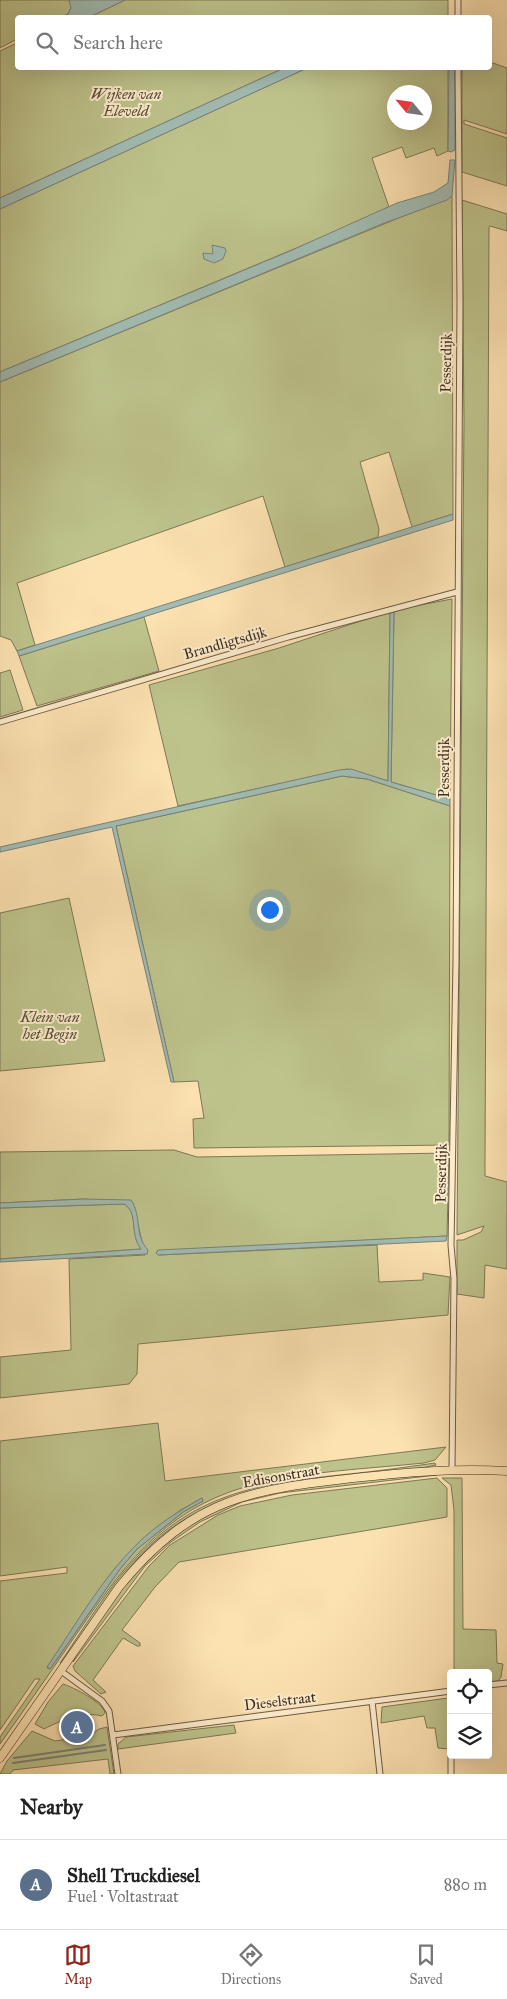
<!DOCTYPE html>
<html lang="en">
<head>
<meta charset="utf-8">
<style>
	body { margin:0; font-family:"IM FELL Great Primer",serif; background:#f6f6f6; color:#222 }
	.controls { position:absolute; right:15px; bottom:15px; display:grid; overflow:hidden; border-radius:5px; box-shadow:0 5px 20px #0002 }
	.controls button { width:45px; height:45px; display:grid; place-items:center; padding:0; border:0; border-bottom:1px solid #e0e0e0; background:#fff; color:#222; font:25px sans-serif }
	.compass { position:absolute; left:387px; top:85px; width:45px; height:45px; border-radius:50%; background:#fff; box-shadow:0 5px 20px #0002; rotate:299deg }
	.you { position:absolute; left:269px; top:909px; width:18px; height:18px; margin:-12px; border:4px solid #fff; border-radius:50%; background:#1a73e8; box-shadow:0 0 0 8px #1a73e833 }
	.badge { display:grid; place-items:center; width:32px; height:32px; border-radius:50%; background:#8f2418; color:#fff; font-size:16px; font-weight:700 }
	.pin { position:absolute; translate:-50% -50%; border:2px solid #fff; box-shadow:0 1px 5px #0006 }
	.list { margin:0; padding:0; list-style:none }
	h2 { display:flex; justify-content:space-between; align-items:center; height:65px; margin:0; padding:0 20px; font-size:21px }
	h2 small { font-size:16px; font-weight:400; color:#767676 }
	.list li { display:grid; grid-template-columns:32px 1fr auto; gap:15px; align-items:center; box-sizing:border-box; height:90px; padding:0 20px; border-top:1px solid #e0e0e0 }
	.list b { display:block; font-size:19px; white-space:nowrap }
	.list p { margin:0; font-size:16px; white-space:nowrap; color:#767676 }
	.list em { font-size:16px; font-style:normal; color:#767676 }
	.icon { flex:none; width:28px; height:28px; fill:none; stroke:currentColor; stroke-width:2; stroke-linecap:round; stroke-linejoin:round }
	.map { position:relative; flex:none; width:507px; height:1774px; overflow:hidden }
	.search { position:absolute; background:#fff; box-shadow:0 5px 20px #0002; left:15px; right:15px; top:15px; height:55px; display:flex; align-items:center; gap:12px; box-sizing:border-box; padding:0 18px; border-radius:5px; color:#767676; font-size:19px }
	.sheet { height:155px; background:#fff }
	nav { display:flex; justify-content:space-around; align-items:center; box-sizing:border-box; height:70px; border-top:1px solid #e0e0e0; background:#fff; font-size:14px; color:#767676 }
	nav a { display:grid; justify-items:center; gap:2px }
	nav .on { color:#8f2418 }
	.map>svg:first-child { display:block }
	.green { fill:#bec38c; stroke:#7e7858; fill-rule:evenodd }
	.water { fill:#a1bcb3; stroke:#7a8379 }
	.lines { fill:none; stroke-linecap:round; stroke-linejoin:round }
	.stream { stroke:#7a8379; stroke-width:2 }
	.street-casing { stroke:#6e5b46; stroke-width:7 }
	.primary-casing { stroke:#3f2e23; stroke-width:9 }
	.street { stroke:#fdeccc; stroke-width:5 }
	.primary { stroke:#fce1b1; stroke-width:8 }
	.labels { text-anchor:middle; stroke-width:4; stroke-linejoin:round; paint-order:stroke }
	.park-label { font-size:15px; font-style:italic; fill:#584c38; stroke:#fdeccc }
	.street-label { font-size:15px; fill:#3f2e23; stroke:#fdeccc }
</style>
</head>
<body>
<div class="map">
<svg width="507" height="1774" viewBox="0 0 507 1774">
	<rect width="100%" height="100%" fill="#fce1b1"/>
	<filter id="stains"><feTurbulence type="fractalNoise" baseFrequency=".004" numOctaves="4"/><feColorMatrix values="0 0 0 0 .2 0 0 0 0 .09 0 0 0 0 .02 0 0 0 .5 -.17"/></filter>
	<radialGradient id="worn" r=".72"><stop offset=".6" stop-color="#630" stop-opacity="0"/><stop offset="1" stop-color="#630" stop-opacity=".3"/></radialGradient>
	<!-- green -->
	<path class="green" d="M0 0H69L72 6 68 14 62 17 18 18 17 39 0 48Z
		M125 0H448V18H79L92 16Z
		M17 43 18 68H284L0 198V51Z
		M490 62 507 68V134L464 120V124L507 138V186L462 172V68H490Z
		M307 68H448V151L437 156 434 148 406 158 402 147 372 158 389 207 349 226 0 372V209ZM394 92H424V122H394Z
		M452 196 453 514 412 527 389 452 360 462 379 529 378 537 285 567 263 496 17 583 35 645 17 651 11 640 0 636V382Z
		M462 200 507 214V231L490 226 489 227 485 1162V1176L507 1182V1269L485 1265 484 1298 457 1294V1240H463L481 1232 484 1226 457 1235 464 422Z
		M452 599 450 799 391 782 394 612 390 613 388 781 347 769 178 806 149 685 279 648 394 610Z
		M144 617 159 671 37 706 19 656Z
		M10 670 23 710 0 717V673Z
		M342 776 367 779 450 806 449 1145 194 1148 193 1119 204 1118 198 1081 174 1082 116 826Z
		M69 898 105 1061 0 1071V913Z
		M174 1150 197 1157 449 1153 447 1236 157 1251 159 1255 377 1245 379 1282 423 1280V1273L450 1277 448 1315 138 1344 137 1374 129 1384 0 1398V1357L71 1350 69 1259 145 1255 133 1203 84 1199 0 1203V1152Z
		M124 1204C140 1213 128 1234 142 1249L0 1259V1208Z
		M158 1423 165 1481 446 1447 435 1460 424 1463C366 1469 304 1471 248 1486 160 1511 121 1570 71 1642 48 1676 24 1710 0 1744V1737L40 1679H35L0 1730V1581L67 1573V1567L0 1576V1441ZM202 1498 203 1501 183 1512 137 1549 120 1569 50 1669 47 1668 116 1567 179 1511Z
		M435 1463 436 1465 421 1468C313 1480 201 1477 127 1571 114 1587 72 1656 60 1663 84 1628 107 1589 136 1558 197 1491 264 1483 349 1474 378 1471 407 1467 435 1463Z
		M424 1475H437L280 1493 242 1502 200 1522 171 1542 145 1566 73 1662C79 1644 100 1620 111 1605 126 1583 143 1560 163 1544 236 1483 334 1484 424 1475Z
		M437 1478 447 1488V1517L179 1562 155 1587 122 1630 140 1643V1646H137L123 1638 93 1680 106 1692 101 1694 75 1671 73 1666 149 1566 170 1545 218 1515 240 1506 292 1495Z
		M442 1478H462L463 1629 496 1630 497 1663 503 1664 501 1677 498 1681 488 1682V1673H454V1510L451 1485Z
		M63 1684C73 1687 104 1703 105 1713L102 1716C82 1711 62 1720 44 1729L35 1724 48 1702Z
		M448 1698V1749L438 1748 435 1728H427L424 1716 381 1723 382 1707Z
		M234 1725 236 1733 118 1749V1744L126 1737Z
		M107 1727 114 1774H110L108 1759 13 1770 10 1774H0L7 1761 32 1731 55 1741 89 1736 99 1729Z"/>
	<!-- water -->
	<path class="water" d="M69 0H125L92 16 62 17 68 14 71 8Z
		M284 68H307L0 209V198Z
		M449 68H455V150L451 152 448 151Z
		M450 160H455L452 196 447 200 382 224 0 382V372L290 251 397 203 434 192 448 183Z
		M212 245 225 248 226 251 223 259 214 263 204 259 203 253 213 254Z
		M453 514V520L19 656 17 651Z
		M394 611 391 782 450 799V806L367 779 342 776 116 826 174 1082H171L112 827 0 852V847L339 770 351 769 388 781 390 613Z
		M84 1199 131 1200C142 1216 134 1235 148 1250L147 1254 0 1262V1259L141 1249C129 1234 139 1213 124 1204L0 1208V1203Z
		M447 1236 446 1241 158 1255 156 1253 158 1250Z
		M202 1498 203 1501 183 1512 137 1549 120 1569 50 1669 47 1667C75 1626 101 1579 137 1544 156 1525 179 1511 202 1498Z"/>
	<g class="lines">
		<!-- stream -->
		<path class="stream" d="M14 1758 105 1745
			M13 1763 106 1750"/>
		<defs>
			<path id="street" d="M458 18V0
				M0 722 288 637 457 592
				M452 1469 454 1279 451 1245 456 961 460 301 458 68
				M61 1671 102 1701 109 1711 118 1774
				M488 1685 507 1683
				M372 1701 380 1774
				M113 1735 451 1691
				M451 1774V1755"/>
			<path id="primary" d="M0 1758 119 1587C193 1496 253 1489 363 1477 411 1472 458 1468 507 1471"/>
		</defs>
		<!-- street casing -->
		<use href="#street" class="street-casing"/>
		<!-- primary casing -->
		<use href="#primary" class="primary-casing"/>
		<!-- street -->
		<use href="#street" class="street"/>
		<!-- primary -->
		<use href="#primary" class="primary"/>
	</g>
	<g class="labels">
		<!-- park labels -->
		<g class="park-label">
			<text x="126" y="99">Wijken van<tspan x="126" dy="17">Eleveld</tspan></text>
			<text x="50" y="1022">Klein van<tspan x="50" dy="17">het Begin</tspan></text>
		</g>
		<!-- street labels -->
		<g class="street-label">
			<text transform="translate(446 363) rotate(-89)" y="5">Pesserdijk</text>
			<text transform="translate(225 643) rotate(-16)" y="5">Brandligtsdijk</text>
			<text transform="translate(444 768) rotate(-90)" y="5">Pesserdijk</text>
			<text transform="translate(441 1173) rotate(-89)" y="5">Pesserdijk</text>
			<text transform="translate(281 1476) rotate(-10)" y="5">Edisonstraat</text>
			<text transform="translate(280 1701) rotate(-7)" y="5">Dieselstraat</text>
		</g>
	</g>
	<rect width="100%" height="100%" filter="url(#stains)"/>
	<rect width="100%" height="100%" fill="url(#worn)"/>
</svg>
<div class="controls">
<button><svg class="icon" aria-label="locate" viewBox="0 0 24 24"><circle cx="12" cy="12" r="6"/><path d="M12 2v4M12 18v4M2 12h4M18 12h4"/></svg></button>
<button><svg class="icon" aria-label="layers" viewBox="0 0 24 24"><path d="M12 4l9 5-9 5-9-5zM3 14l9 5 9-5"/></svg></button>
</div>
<svg class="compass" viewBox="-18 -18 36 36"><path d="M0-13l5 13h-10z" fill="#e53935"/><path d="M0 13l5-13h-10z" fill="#767676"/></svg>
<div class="you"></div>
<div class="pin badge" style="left:77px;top:1727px;background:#5c6f8a">A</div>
<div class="search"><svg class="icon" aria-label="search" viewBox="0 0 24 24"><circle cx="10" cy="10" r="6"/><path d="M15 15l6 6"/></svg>Search here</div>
</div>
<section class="sheet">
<h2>Nearby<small></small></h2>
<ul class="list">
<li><span class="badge" style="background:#5c6f8a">A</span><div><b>Shell Truckdiesel</b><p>Fuel · Voltastraat</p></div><em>880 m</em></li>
</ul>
</section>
<nav>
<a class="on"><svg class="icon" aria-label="map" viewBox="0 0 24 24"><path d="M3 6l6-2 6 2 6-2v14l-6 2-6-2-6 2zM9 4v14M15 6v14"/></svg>Map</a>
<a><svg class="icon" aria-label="directions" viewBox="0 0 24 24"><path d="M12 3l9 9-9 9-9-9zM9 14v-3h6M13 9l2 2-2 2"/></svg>Directions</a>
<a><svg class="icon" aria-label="saved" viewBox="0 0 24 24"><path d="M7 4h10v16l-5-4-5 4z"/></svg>Saved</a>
</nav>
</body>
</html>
